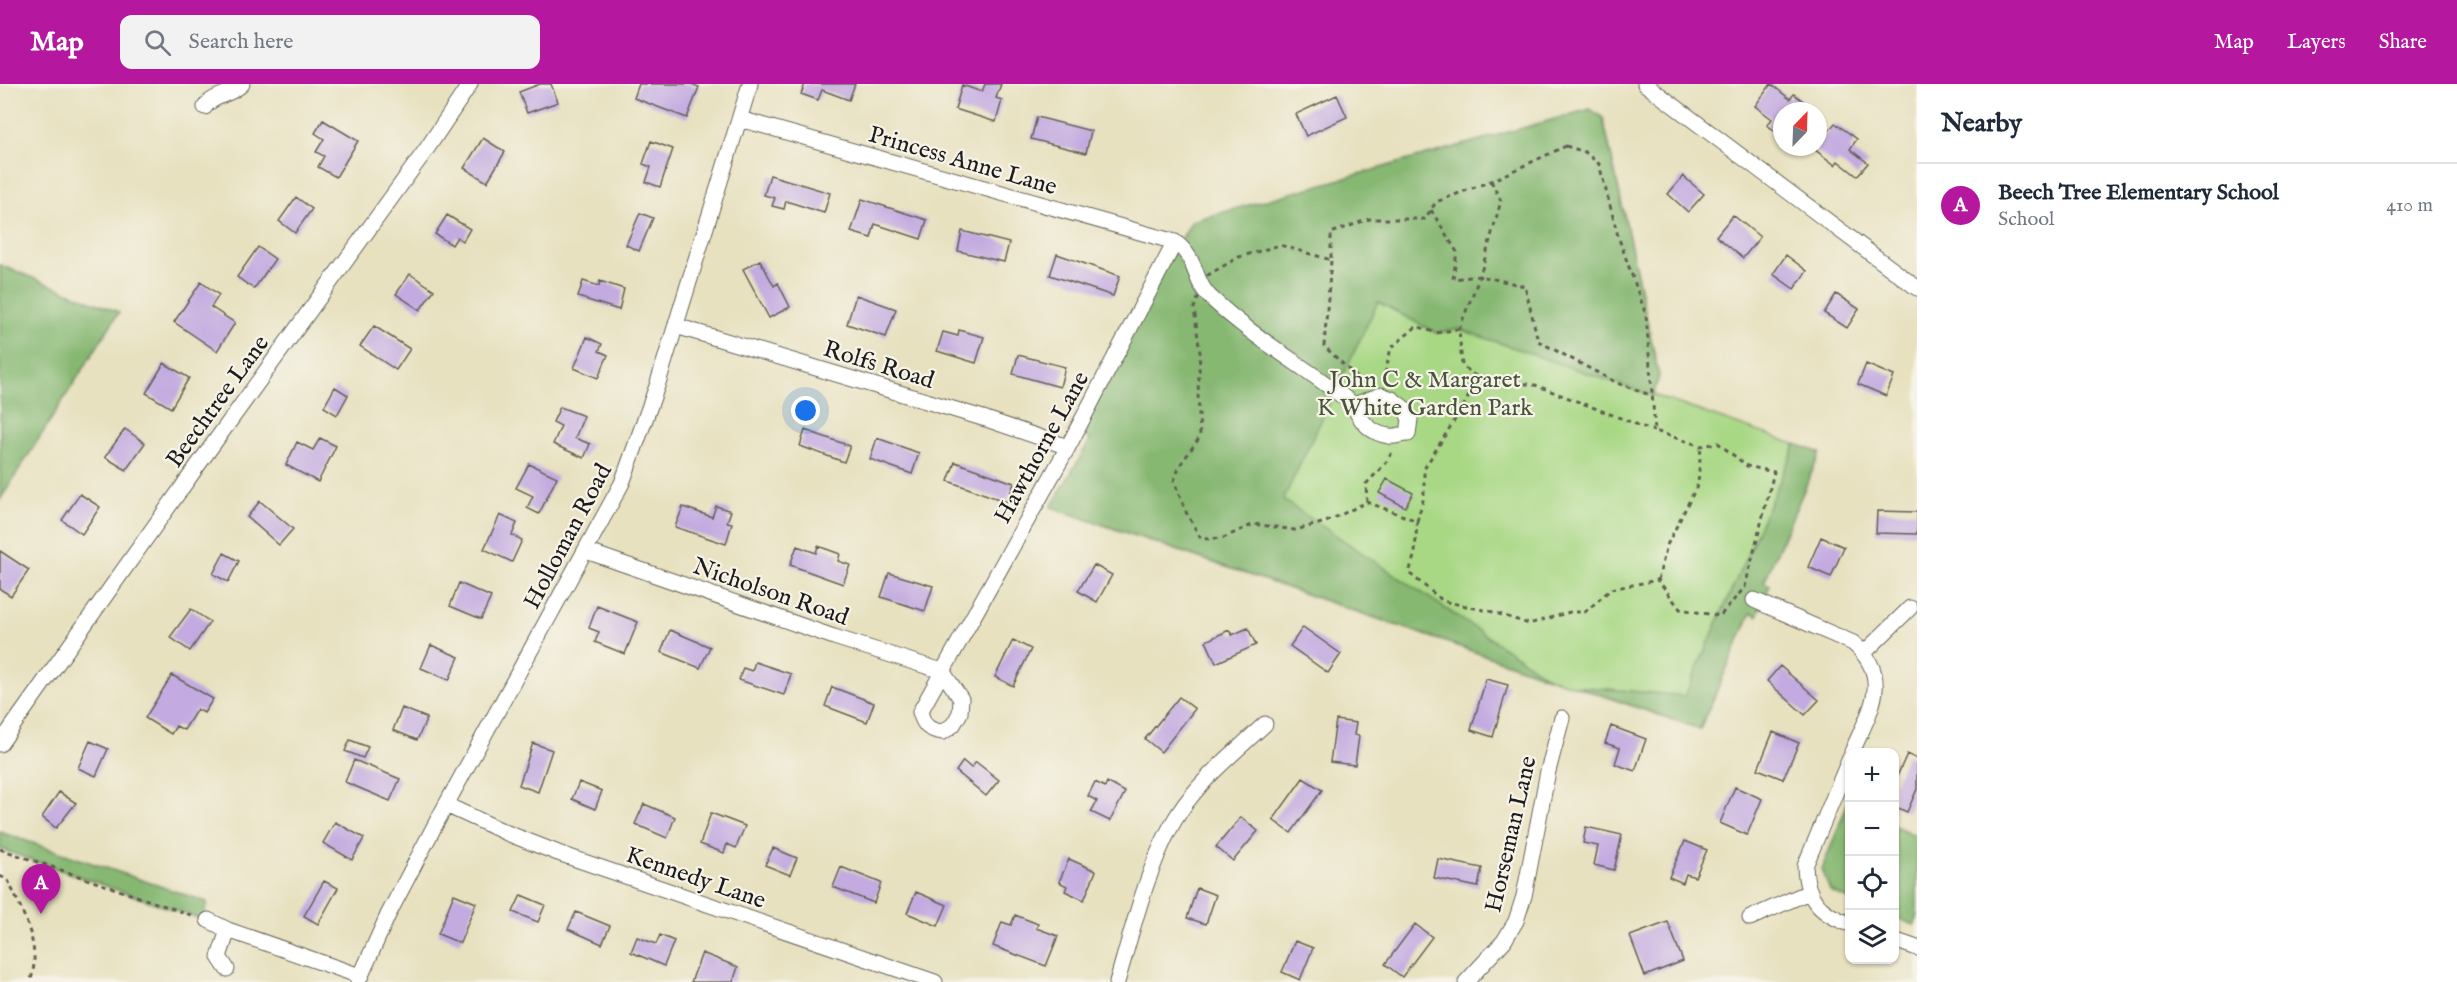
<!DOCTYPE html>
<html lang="en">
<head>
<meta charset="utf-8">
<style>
	body { margin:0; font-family:"IM FELL English",serif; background:#f2f2f3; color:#1f2937 }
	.controls { position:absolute; right:18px; bottom:18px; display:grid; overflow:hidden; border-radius:12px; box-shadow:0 2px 4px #0004 }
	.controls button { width:54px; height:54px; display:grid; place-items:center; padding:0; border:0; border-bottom:2px solid #e0e1e3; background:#fff; color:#1f2937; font:30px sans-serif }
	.compass { position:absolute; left:1773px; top:18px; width:54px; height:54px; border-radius:50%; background:#fff; box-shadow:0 2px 4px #0004; rotate:23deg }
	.you { position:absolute; left:806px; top:327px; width:21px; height:21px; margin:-15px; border:4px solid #fff; border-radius:50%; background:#1a73e8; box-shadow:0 0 0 9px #1a73e833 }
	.badge { display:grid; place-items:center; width:39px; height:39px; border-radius:50%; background:#b5179e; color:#fff; font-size:20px; font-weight:700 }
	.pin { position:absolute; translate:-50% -50px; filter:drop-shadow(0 2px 3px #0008) }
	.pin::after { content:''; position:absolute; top:32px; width:21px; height:18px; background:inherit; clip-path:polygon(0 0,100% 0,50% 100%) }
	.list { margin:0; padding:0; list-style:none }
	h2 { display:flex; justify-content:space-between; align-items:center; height:78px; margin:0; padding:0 24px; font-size:26px }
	h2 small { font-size:20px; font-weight:400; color:#747a83 }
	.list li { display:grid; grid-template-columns:39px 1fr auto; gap:18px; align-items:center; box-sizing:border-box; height:84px; padding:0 24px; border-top:2px solid #e0e1e3 }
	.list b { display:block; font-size:22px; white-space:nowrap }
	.list p { margin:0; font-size:20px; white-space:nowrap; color:#747a83 }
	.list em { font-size:20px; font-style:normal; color:#747a83 }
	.icon { flex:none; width:33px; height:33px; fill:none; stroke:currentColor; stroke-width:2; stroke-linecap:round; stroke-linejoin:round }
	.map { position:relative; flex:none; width:1917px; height:898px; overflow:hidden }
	header { display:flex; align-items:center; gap:36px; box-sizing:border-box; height:84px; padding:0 30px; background:#b5179e; color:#fff }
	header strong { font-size:28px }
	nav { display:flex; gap:33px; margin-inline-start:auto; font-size:21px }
	.search { width:420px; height:54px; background:#f2f2f3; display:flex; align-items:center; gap:15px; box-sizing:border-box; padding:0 21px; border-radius:12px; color:#747a83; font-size:22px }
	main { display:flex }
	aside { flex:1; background:#fff }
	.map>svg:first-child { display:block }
	.green { fill:#a9d885; stroke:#627a50; stroke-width:1.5 }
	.forest { fill:#86b872; stroke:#516a47; stroke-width:1.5 }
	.building { fill:#c3aae0 }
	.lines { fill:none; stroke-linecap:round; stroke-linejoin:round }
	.minor-casing { stroke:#636155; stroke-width:17 }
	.path { stroke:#636155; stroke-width:3; stroke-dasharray:4.5 4.5; stroke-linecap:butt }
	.minor { stroke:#fff; stroke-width:15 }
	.labels { text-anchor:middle; stroke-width:4.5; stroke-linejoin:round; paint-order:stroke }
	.street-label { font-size:24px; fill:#1c1c1c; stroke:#f7f3e8 }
	.park-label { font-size:24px; fill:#46543c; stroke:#f7f3e8 }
</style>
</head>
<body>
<header>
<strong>Map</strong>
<div class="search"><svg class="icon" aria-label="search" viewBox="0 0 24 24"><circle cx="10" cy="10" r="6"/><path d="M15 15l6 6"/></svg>Search here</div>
<nav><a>Map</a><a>Layers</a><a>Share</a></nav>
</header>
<main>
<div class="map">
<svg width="1917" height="898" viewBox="0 0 1917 898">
	<rect width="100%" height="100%" fill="#f7f3e8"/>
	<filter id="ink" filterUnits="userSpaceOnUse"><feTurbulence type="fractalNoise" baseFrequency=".0167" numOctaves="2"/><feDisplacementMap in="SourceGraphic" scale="12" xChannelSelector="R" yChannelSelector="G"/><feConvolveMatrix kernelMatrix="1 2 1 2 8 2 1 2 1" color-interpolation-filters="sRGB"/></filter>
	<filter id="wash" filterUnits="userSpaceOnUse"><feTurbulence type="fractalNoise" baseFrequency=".008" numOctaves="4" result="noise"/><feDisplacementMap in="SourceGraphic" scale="24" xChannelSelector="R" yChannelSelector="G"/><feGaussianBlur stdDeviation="1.35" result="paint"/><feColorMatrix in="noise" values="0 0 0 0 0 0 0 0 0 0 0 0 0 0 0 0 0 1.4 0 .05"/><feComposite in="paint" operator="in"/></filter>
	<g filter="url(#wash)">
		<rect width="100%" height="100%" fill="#e7e1c0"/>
		<!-- green -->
		<path class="green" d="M1590 25 1603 34 1659 292 1653 311 1820 369 1700 645 1051 423 1091 355Z"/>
		<!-- forest -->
		<path class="forest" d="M1590 25 1603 34 1659 292 1653 312 1459 245 1436 249 1378 218 1283 416 1548 593 1051 423 1091 355 1068 348 1192 137Z
			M0 181 119 228 0 416Z
			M1796 360 1820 369 1764 498 1770 501 1757 532 1751 529 1700 645 1575 602 1685 612Z
			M1847 721 1850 722 1849 815 1830 807 1822 785Z
			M1895 742 1917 752V835L1914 841 1895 833Z
			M0 748 207 818 203 836 0 765Z"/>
		<g id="blocks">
			<!-- building -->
			<path class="building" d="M540 0H551L558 18 527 29 519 8Z
				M639 0H691L699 3 687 34 634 14Z
				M805 0H855L849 16 822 6 818 16 801 10Z
				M985 0H1001L996 14 1002 16 996 38 955 25 962 1 982 8Z
				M1771 0 1790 15 1794 10 1803 17 1799 22 1806 27H1782V52L1767 41 1772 35 1755 22Z
				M1337 11 1347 33 1306 52 1296 30Z
				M1037 33 1091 47 1086 69 1031 55Z
				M323 36 358 57 336 93 318 83 324 72 316 68 324 55 315 49Z
				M1835 39 1857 55 1850 65 1868 79 1857 92 1838 77 1835 81 1814 65Z
				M483 54 505 68 487 98 464 84Z
				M651 57 673 65 660 103 646 98 651 83 643 80Z
				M770 91 830 109 824 129 786 117 784 125 772 122 775 114 764 111Z
				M1683 92 1704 110 1688 128 1668 110Z
				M296 113 312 125 295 149 279 137Z
				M862 115 927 136 921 155 875 140 871 154 851 148Z
				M640 129 653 134 639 167 626 161Z
				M447 131 470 145 463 157 457 153 452 161 435 150Z
				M1733 131 1760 153 1743 174 1716 152Z
				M962 147 1009 159 1004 178 958 167Z
				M258 163 275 175 254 205 237 193Z
				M1057 170 1120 192 1113 212 1050 191Z
				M1786 171 1807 187 1794 205 1773 190Z
				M760 176 774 202 778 199 790 223 769 234 743 185Z
				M410 190 434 206 420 226 396 210Z
				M583 197 599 202 600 197 624 205 619 226 578 213Z
				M201 198 219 211 211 223 235 239 217 267 174 238Z
				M1836 210 1859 225 1847 244 1824 229Z
				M856 211 896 225 886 253 847 240Z
				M374 242 410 265 396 286 360 262Z
				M959 246 984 253 976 279 937 267 943 248 958 252Z
				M587 253 602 260 599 267 608 271 598 294 574 284Z
				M1018 271 1065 283 1060 303 1013 290Z
				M164 279 189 294 171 324 146 309Z
				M1866 280 1894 292 1886 312 1858 300Z
				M335 303 348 311 337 331 324 323Z
				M560 323 584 332 575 354 590 360 584 374 553 360 561 342 553 338Z
				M125 345 145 359 126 386 105 373Z
				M805 346 850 362 844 378 800 362Z
				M320 354 336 362 318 398 286 381 297 358 313 366Z
				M877 354 919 369 912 390 870 375Z
				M955 378 1014 399 1007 418 948 397Z
				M529 380 557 393 539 430 527 424 533 412 516 404Z
				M1387 395 1413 409 1405 423 1379 409Z
				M80 410 100 423 82 450 62 436Z
				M260 417 293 445 279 461 247 433Z
				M716 422 731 427 727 438 732 439 726 460 675 443 683 423 712 433Z
				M1877 427 1917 428V450L1876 449Z
				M500 431 517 439 512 451 522 456 512 478 484 465Z
				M1821 453 1844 463 1831 493 1808 483Z
				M797 462 816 469 818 462 840 470 838 477 850 481 843 500 790 481Z
				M0 467 29 486 11 512 0 505Z
				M224 469 239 477 228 498 213 490Z
				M1094 481 1112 491 1097 518 1078 507Z
				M889 489 933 502 925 527 881 513Z
				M459 499 491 513 481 535 450 522Z
				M597 522 638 538 625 570 595 558 599 548 589 544Z
				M191 525 210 538 190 567 170 553Z
				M1303 543 1341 570 1328 589 1290 562Z
				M1248 544 1256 561 1216 579 1206 557 1229 546 1232 551Z
				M670 546 710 563 700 584 661 568Z
				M1013 556 1031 565 1013 602 995 593Z
				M431 561 459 573 449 596 421 584Z
				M755 578 791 590 784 611 739 596 743 584 752 587Z
				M1780 582 1819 616 1805 631 1767 597Z
				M172 591 213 615 204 629 197 625 184 646 176 642 171 650 145 634Z
				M1486 595 1508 601 1493 653 1471 646Z
				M832 603 874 619 867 638 825 622Z
				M1179 613 1195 625 1161 668 1145 655Z
				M402 624 427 634 417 656 393 646Z
				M1336 636 1356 639 1354 651 1359 652 1355 681 1330 678Z
				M1611 642 1646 655 1635 687 1615 680 1620 664 1605 659Z
				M1773 648 1799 659 1783 695 1758 685Z
				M350 656 368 663 363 674 345 667Z
				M90 657 108 665 96 692 78 684Z
				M533 659 552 666 538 708 519 701Z
				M1907 670 1917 675V705L1907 728 1894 722V699Z
				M354 676 400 695 390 717 345 698Z
				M963 677 971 684 976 678 999 696 986 712 956 687Z
				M1303 694 1322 706 1291 749 1273 736Z
				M579 698 602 707 595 725 572 715Z
				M1095 698 1105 703 1107 698 1125 708 1110 737 1091 728 1097 717 1088 712Z
				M1735 703 1762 715 1747 751 1720 739Z
				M59 708 76 719 56 744 42 733Z
				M644 720 675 733 667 754 635 740Z
				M711 729 745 742 736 764 727 760 724 769 700 760Z
				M1241 733 1258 747 1233 777 1216 763Z
				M335 738 364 754 352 776 323 759Z
				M1586 743 1622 751 1614 786 1594 781 1598 762 1583 759Z
				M1685 757 1707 766 1695 793 1686 790 1683 799 1669 793Z
				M773 764 797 774 790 791 765 781Z
				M1069 775 1096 787 1084 816 1065 807 1067 802 1059 798Z
				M1438 775 1482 784 1478 803 1434 794Z
				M841 783 881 799 874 819 833 803Z
				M324 797 338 804 318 840 304 832Z
				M1197 804 1216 811 1206 840 1187 834Z
				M916 808 947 821 938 842 907 829Z
				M454 810 476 819 460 859 438 850Z
				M521 811 545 821 538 838 513 828Z
				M576 828 610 842 602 860 568 845Z
				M1015 831 1038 840 1036 844 1058 852 1046 882 993 862 1002 838 1011 841Z
				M1668 838 1683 877 1645 892 1630 852Z
				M1415 840 1432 853 1402 893 1385 880Z
				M660 851 674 857 664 882 631 868 637 853 656 860Z
				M1295 857 1313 864 1300 896 1282 888Z
				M702 869 738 883 733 898H691Z"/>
		</g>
	</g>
	<g filter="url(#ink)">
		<use href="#blocks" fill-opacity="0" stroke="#636155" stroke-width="1.5"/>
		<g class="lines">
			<defs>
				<path id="minor" d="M1645 0 1917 204
					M205 23C212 11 232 11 242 0
					M740 35 1175 158C1198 175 1193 196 1209 212 1253 254 1307 284 1354 321 1359 337 1372 350 1389 352 1395 353 1402 350 1408 350L1410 335 1405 325 1392 315 1381 311 1354 321
					M676 242 986 335 1068 363
					M586 467 834 553 942 587 961 615 960 629 953 641 943 648C928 646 924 642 920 628L1068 363 1175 158
					M1754 516 1853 559C1894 594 1869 628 1852 668
					M1864 569 1910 524
					M0 660 198 381 428 63 470 0
					M1850 674 1805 782C1806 815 1820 830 1850 840
					M446 721 507 749 558 769 935 898
					M1750 834 1809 808
					M208 836 228 846 360 892
					M1894 856 1917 864
					M227 885 219 873 228 846
					M358 898 388 831 435 741 622 399 657 302 750 0
					M1117 898C1132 847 1150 773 1179 729 1201 695 1235 668 1265 640
					M1466 898 1504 857 1516 837 1524 812 1548 687 1562 634"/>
			</defs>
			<!-- minor casing -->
			<use href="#minor" class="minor-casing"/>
			<!-- path -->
			<path class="path" d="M1566 62 1585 68 1599 80 1618 152 1646 231 1655 347 1701 362 1718 359 1747 382 1774 388 1745 503 1720 532 1680 525 1658 496 1611 505 1585 528H1570L1529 540 1493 528 1443 517 1409 489 1415 469 1417 437 1367 418 1326 438 1295 446 1254 440 1223 454 1201 455 1186 428 1174 397 1180 381 1200 353 1198 309 1200 269 1194 224 1208 191 1239 173 1280 161 1331 176V149L1369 135H1425L1436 118 1491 97Z
				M1491 97 1501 117 1480 192 1459 245 1462 282 1478 294 1535 301 1654 347
				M1431 126 1457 168 1453 195 1480 192 1525 202 1538 257 1617 299 1653 312
				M1331 177 1324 262 1366 302
				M1383 298 1391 264 1417 242 1436 249 1459 245
				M1367 418 1366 400 1385 380 1393 367
				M1417 437 1424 413V385L1464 321 1478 294
				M1658 496 1667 461 1698 400 1701 362
				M0 765 194 832
				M0 792 8 796C22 828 43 863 30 898"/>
			<!-- minor -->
			<use href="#minor" class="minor"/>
		</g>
	</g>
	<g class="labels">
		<!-- street labels -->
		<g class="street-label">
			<text transform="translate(963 76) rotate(16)" y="8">Princess Anne Lane</text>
			<text transform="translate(879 280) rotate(17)" y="8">Rolfs Road</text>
			<text transform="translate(217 317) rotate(-54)" y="8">Beechtree Lane</text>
			<text transform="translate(1041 363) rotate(-61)" y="8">Hawthorne Lane</text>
			<text transform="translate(567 452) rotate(-62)" y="8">Holloman Road</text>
			<text transform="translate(771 507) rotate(19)" y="8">Nicholson Road</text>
			<text transform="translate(1510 750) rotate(-77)" y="8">Horseman Lane</text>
			<text transform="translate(696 793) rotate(19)" y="8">Kennedy Lane</text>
		</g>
		<!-- park labels -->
		<g class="park-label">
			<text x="1425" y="303">John C &amp; Margaret<tspan x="1425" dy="28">K White Garden Park</tspan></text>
		</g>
	</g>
</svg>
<div class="controls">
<button>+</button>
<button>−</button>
<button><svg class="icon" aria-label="locate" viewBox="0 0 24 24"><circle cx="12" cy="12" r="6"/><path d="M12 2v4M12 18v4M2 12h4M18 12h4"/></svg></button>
<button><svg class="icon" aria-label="layers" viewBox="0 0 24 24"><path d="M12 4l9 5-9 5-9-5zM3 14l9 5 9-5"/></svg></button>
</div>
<svg class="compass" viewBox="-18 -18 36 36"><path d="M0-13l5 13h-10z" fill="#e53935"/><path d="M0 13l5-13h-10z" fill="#747a83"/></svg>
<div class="you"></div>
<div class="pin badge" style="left:41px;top:830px">A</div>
</div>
<aside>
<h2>Nearby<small></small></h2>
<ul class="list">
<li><span class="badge">A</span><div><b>Beech Tree Elementary School</b><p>School</p></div><em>410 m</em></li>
</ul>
</aside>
</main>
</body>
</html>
